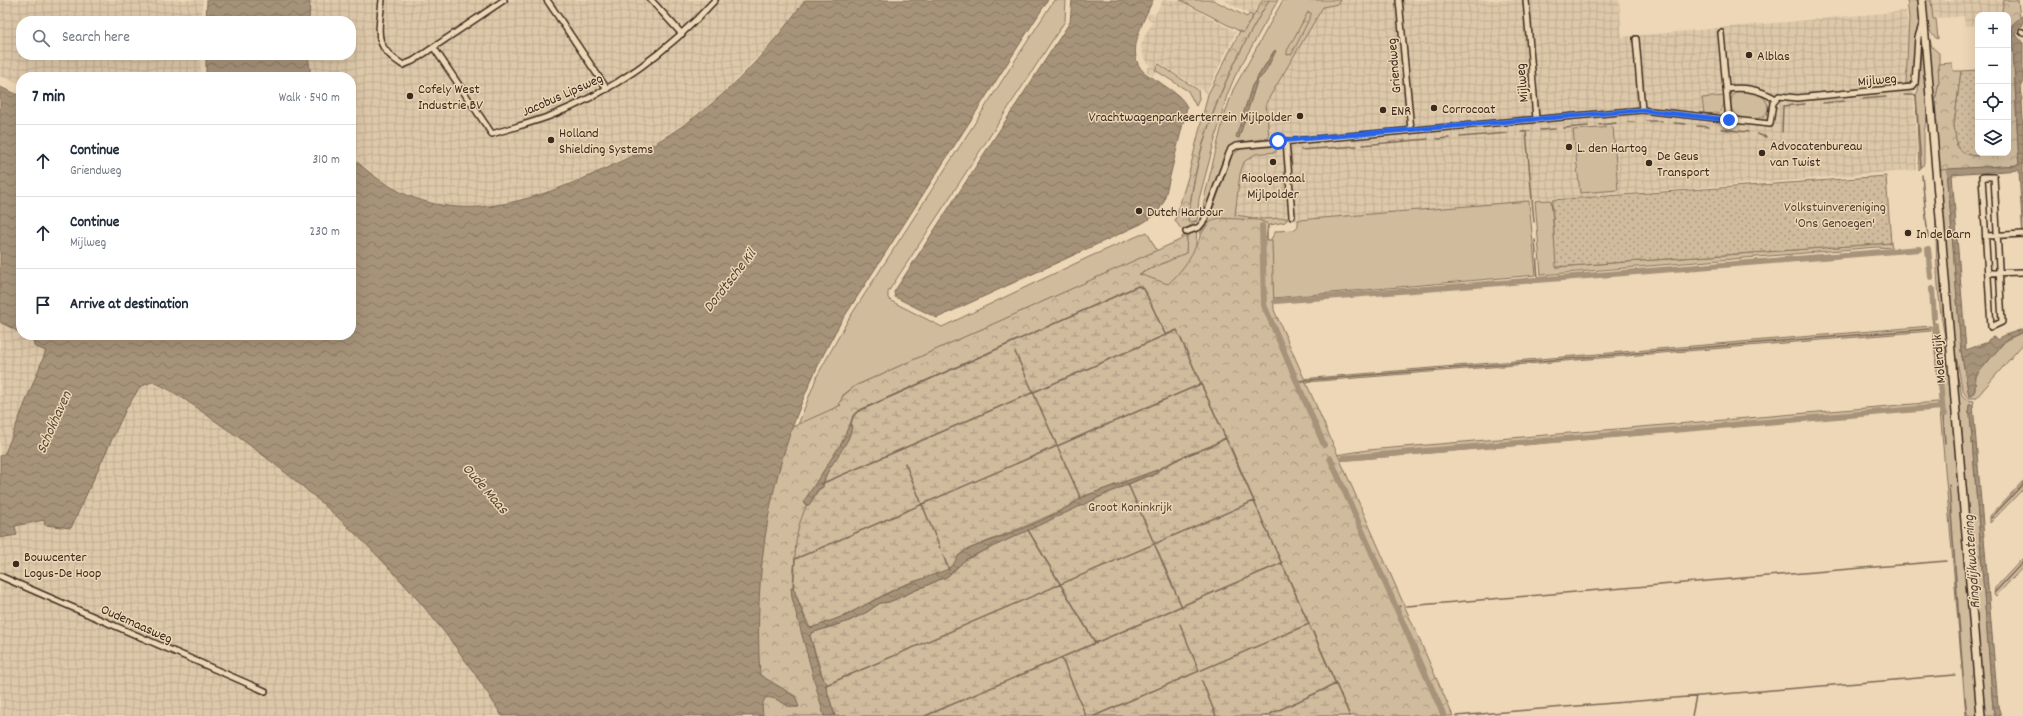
<!DOCTYPE html>
<html lang="en">
<head>
<meta charset="utf-8">
<style>
	body { margin:0; font-family:Dekko,sans-serif; background:#f6f6f7; color:#1f2937 }
	.controls { position:absolute; right:12px; top:12px; display:grid; overflow:hidden; border-radius:8px; box-shadow:0 4px 16px #0002 }
	.controls button { width:36px; height:36px; display:grid; place-items:center; padding:0; border:0; border-bottom:1px solid #e0e1e3; background:#fff; color:#1f2937; font:20px sans-serif }
	.stop { position:absolute; width:12px; height:12px; margin:-9px; border:3px solid #2563eb; border-radius:50%; background:#fff }
	.stop.end { background:#2563eb; border-color:#fff; box-shadow:0 1px 4px #0008 }
	.list { margin:0; padding:0; list-style:none }
	h2 { display:flex; justify-content:space-between; align-items:center; height:52px; margin:0; padding:0 16px; font-size:17px }
	h2 small { font-size:13px; font-weight:400; color:#747a83 }
	.list li { display:grid; grid-template-columns:26px 1fr auto; gap:12px; align-items:center; box-sizing:border-box; height:72px; padding:0 16px; border-top:1px solid #e0e1e3 }
	.list b { display:block; font-size:15px; white-space:nowrap }
	.list p { margin:0; font-size:13px; white-space:nowrap; color:#747a83 }
	.list em { font-size:13px; font-style:normal; color:#747a83 }
	.icon { flex:none; width:22px; height:22px; fill:none; stroke:currentColor; stroke-width:2; stroke-linecap:round; stroke-linejoin:round }
	.map { position:relative; flex:none; width:2023px; height:716px; overflow:hidden }
	.search { position:absolute; background:#fff; box-shadow:0 4px 16px #0002; left:16px; top:16px; width:340px; height:44px; display:flex; align-items:center; gap:10px; box-sizing:border-box; padding:0 14px; border-radius:16px; color:#747a83; font-size:15px }
	.panel { position:absolute; background:#fff; box-shadow:0 4px 16px #0002; left:16px; top:72px; width:340px; height:268px; border-radius:16px }
	.map>svg:first-child { display:block }
	.industrial { fill:url(#industrial-grid) }
	.grass { fill:#d0bb9d; stroke:#86725e; fill-rule:evenodd }
	.forest { fill:url(#forest-crowns); stroke:#86725e }
	.wetland { fill:url(#wetland-marsh); stroke:#86725e }
	.garden { fill:url(#garden-dots); stroke:#86725e }
	.water { fill:url(#water-waves); stroke:#7c6955 }
	.lines { fill:none; stroke-linecap:round; stroke-linejoin:round }
	.stream { stroke:#7c6955; stroke-width:1.5 }
	.canal { stroke:#a7937a; stroke-width:6 }
	.street-casing { stroke:#3b2a1e; stroke-width:8 }
	.secondary-casing { stroke:#3b2a1e; stroke-width:10 }
	.street { stroke:#edd7b6; stroke-width:5 }
	.secondary { stroke:#edd7b6; stroke-width:7 }
	.route { stroke:#2563eb; stroke-width:5 }
	.poi-dot { fill:#3b2a1e; stroke:#edd7b6; stroke-width:1.5 }
	.labels { text-anchor:middle; stroke-width:3; stroke-linejoin:round; paint-order:stroke }
	.poi-label { font-size:14px; fill:#3b2a1e; stroke:#edd7b6; text-anchor:start }
	.street-label { font-size:14px; fill:#3b2a1e; stroke:#edd7b6 }
	.park-label { font-size:14px; fill:#514031; stroke:#edd7b6 }
	.water-label { font-size:15px; font-style:italic; fill:#564435; stroke:#edd7b6 }
</style>
</head>
<body>
<div class="map">
<svg width="2023" height="716" viewBox="0 0 2023 716">
	<defs>
		<pattern id="industrial-grid" width="8" height="8" patternUnits="userSpaceOnUse"><rect width="8" height="8" fill="#dec8a9"/><path d="M0 4h8M4 0v8" fill="none" stroke="#bfac91"/></pattern>
		<pattern id="forest-crowns" width="20" height="18" patternUnits="userSpaceOnUse"><rect width="20" height="18" fill="#d0bb9d"/><path d="M2 6a3 3 0 1 1 6 0M12 15a3 3 0 1 1 6 0" fill="none" stroke="#aa987f"/></pattern>
		<pattern id="wetland-marsh" width="20" height="14" patternUnits="userSpaceOnUse"><rect width="20" height="14" fill="#d0bb9d"/><path d="M1 5h8M5 5V1M11 12h8M15 12V8" fill="none" stroke="#aa987f"/></pattern>
		<pattern id="garden-dots" width="8" height="8" patternUnits="userSpaceOnUse"><rect width="8" height="8" fill="#d0bb9d"/><path d="M2 2h.1M6 6h.1" fill="none" stroke="#aa987f" stroke-width="1.8" stroke-linecap="round"/></pattern>
		<pattern id="water-waves" width="16" height="10" patternUnits="userSpaceOnUse"><rect width="16" height="10" fill="#a7937a"/><path d="M0 5q4-4 8 0t8 0" fill="none" stroke="#897863"/></pattern>
	</defs>
	<rect width="100%" height="100%" fill="#edd7b6"/>
	<filter id="ink" filterUnits="userSpaceOnUse"><feTurbulence type="fractalNoise" baseFrequency=".025" numOctaves="2"/><feDisplacementMap in="SourceGraphic" scale="8" xChannelSelector="R" yChannelSelector="G"/><feConvolveMatrix kernelMatrix="1 2 1 2 8 2 1 2 1" color-interpolation-filters="sRGB"/></filter>
	<g filter="url(#ink)">
		<!-- industrial -->
		<path class="industrial" d="M0 0H203L201 21H21V55H200L201 77H21V84L0 76Z
			M310 0H805L769 45 720 96 695 117 649 146 603 170 529 199 493 206 454 207 419 200 391 188 351 156V77H311L308 55H351V21H309Z
			M1163 0H1178L1236 32 1206 93 1161 64 1153 76 1146 71 1150 65 1144 58 1141 46 1145 35 1153 22 1147 18 1149 13 1155 15Z
			M1224 0H1263L1253 16Z
			M1291 0H1619L1622 37 1906 11 1914 98 1917 170 1263 223 1260 219 1224 218V147Z
			M1931 0H2007L2008 15H1978V25L1965 26 1964 16 1933 19Z
			M0 311 21 321V335H51L288 447 524 716H0Z"/>
		<!-- grass -->
		<path class="grass" d="M1054 0H1066L1065 21 888 292V298L891 301 942 327 1089 257 1147 232 1157 251 855 386 843 395 838 409 796 430 817 376 848 320Z
			M1180 0H1213L1247 17 1249 14 1253 16 1243 33Z
			M1269 0H1278L1235 76 1227 95 1199 199 1197 221 1188 222C1197 138 1226 72 1269 0Z
			M1283 0H1340L1338 4 1323 7 1266 103 1269 138 1235 143 1228 149 1201 220 1205 195 1224 117 1233 90ZM1274 51 1269 65 1257 81 1239 137H1237L1252 86Z
			M1907 0H1919L1920 9 1914 81 1906 84 1909 18Z
			M1925 0H1931L1933 19H1936L1938 39C1926 34 1926 11 1925 0Z
			M1926 24 1932 47 1939 53V82L1934 108Z
			M1922 40 1928 113 1924 132V162L1923 166 1919 170 1916 94 1918 91Z
			M1159 64 1198 90 1199 99 1196 106 1188 91 1155 70Z
			M1744 90C1753 92 1763 93 1767 103 1775 125 1727 125 1731 101 1732 97 1733 93 1737 91Z
			M1724 96V105L1719 113 1704 114 1702 98Z
			M1613 127 1618 190 1580 193 1573 130Z
			M1276 145V152L1255 154 1244 162 1240 174 1235 215 1262 219 1288 218 1285 222 1270 225 1267 230 1269 299 1301 379 1931 326V331L1307 382 1305 386 1336 455 1368 450 1937 402H1938L1939 409 1337 461 1200 250V233L1208 222 1232 155 1242 148Z
			M1947 169 1961 351 1969 396 1975 391 1976 376 2006 340 2023 332V344L1976 398H1968C1959 391 1960 361 1953 350L1938 170Z
			M1551 200 1557 267 1891 243 1892 248 1877 247 1541 275 1535 201Z
			M1529 201 1536 275 1273 298 1271 239 1276 231 1294 230 1298 226V220Z
			M1197 230 1195 254 1170 285 1135 276 1186 253 1187 234Z
			M1932 317 1949 355 1979 716 1966 715Z
			M1953 355 1962 395 1967 400 1974 401 1973 405H1969L1970 410 1968 412 1970 414 1993 708 1995 716H1983Z
			M2023 481V489L1990 523V516Z
			M2023 558V567L1996 596 1994 594 1995 588Z"/>
		<!-- forest -->
		<path class="forest" d="M1263 0H1269C1226 72 1196 138 1188 222L1197 221 1187 228 1181 229 1175 220 1188 177 1208 94 1240 31 1243 33Z
			M2004 0H2018L2020 18 2012 25 2019 165 1938 170 1934 108 1939 82 1938 64 1952 63 1953 71H1961L1954 125 1957 146C1965 156 1974 155 1985 153 1992 152 2001 153 2008 153V15H2001Z
			M1308 12 1311 13V15L1292 54 1287 55V51Z
			M1936 206 1947 346C1936 301 1936 252 1936 206Z
			M1219 218 1259 220 1268 224 1266 240H1272L1274 310 1453 716H759L756 554 790 428 841 405 839 404 843 396 855 386 1180 240 1183 236 1187 234 1186 253 1139 274 1168 284C1176 277 1185 266 1190 257 1198 245 1203 221 1219 218Z"/>
		<!-- wetland -->
		<path class="wetland" d="M1141 285 1144 289 1166 336 1177 330 1350 716H835L810 636 811 633 849 621 867 612 880 603 889 602 948 576 965 560 975 555 1091 500 1158 472 1157 470 1085 496 1075 504 1028 525 966 550C958 555 956 565 948 570 932 578 914 580 899 587 869 602 842 620 810 628L793 589 796 541 799 525 806 506C814 502 815 491 823 487 823 473 842 450 849 436 852 428 850 421 855 413Z"/>
		<!-- garden -->
		<path class="garden" d="M1978 70V153H1984C1975 159 1963 154 1957 146L1954 125 1961 71Z
			M1886 176 1891 243 1556 267 1552 200Z"/>
		<!-- water -->
		<path class="water" d="M207 0H310L309 21H206Z
			M805 0H1048L841 322C777 434 752 546 760 675L795 696 799 707C786 710 778 695 765 698L762 705 763 716H502C432 600 334 502 221 425 200 411 177 391 152 382L140 387 126 409 71 528 45 525 44 520 15 526 17 535 0 538V456L5 453 46 351 34 346 33 340 25 335H351V156C425 229 503 213 589 176 626 160 663 141 695 117 738 85 774 43 805 0Z
			M1072 0H1153C1144 20 1124 54 1144 72 1150 77 1159 81 1165 86 1174 92 1182 97 1187 107L1164 201 1157 214 1141 224 937 318 895 297 894 292 1070 22Z
			M2023 15V25L2016 31 2017 36 2023 43V84H2021L2023 120V239L2019 170 1952 175 1966 350 1988 342V340L1993 337 1999 340 2002 336 2023 329V332L2006 340 1977 374C1973 381 1977 389 1972 396H1969L1961 351 1947 169 2019 165 2012 25Z
			M1275 50 1276 51 1264 74 1257 81 1239 138 1236 137 1252 86Z
			M206 55H308L311 77H206Z
			M0 87 21 96V333L0 322Z
			M1969 405H1973L1998 706 2001 716H1995L1993 708 1970 414 1968 413Z
			M849 425 852 426C850 447 823 469 823 487L818 489 809 505H805L804 501 842 442Z
			M1157 470 1158 472 1153 476 1143 477 975 555 965 560 948 576 889 602 880 603 867 612 849 621 811 633 810 636C813 645 820 679 827 683L826 688 835 716H824L792 598 791 588 794 589 807 625 811 628 844 616 900 587 946 570 953 565 958 556 966 550C1004 535 1049 522 1082 497Z"/>
		<g class="lines">
			<!-- stream -->
			<path class="stream" d="M1904 95H1916L1921 167
				M1862 99 1886 97
				M1823 103 1845 101
				M1646 121H1662
				M1628 122H1634
				M1674 123 1686 124
				M1599 125 1616 123
				M1697 126 1709 127
				M1564 128 1588 126
				M1721 129 1748 132
				M1540 130 1555 129
				M1526 131 1534 222
				M1521 132 1530 131
				M1782 132 1783 106 1805 104
				M1757 134 1766 137
				M1460 137 1508 133
				M1437 139 1449 138
				M1363 145 1428 139
				M1301 150 1357 146
				M1922 175 1928 238
				M1535 240 1538 279
				M1929 247V248
				M1933 328H1935
				M1181 339 1201 384
				M1015 352 1081 499
				M1297 381 1929 329
				M1943 414 1945 443
				M850 426 853 416 858 411 1138 286 1144 289 1166 336
				M1222 430 1228 443
				M1231 448 1257 508
				M905 463 940 548
				M1156 471 1180 458 1211 446 1226 438
				M821 484 1177 330 1178 332
				M1128 484 1182 607
				M1949 485 1963 676
				M1259 513 1283 566
				M1991 518 2023 484
				M1028 530 1096 644
				M943 555 949 570
				M793 589 795 559 1201 384 1220 425
				M1995 592 2023 562
				M1407 606 1946 561
				M1396 608 1400 606
				M1180 624 1199 671
				M1313 632 1350 716
				M1062 659 1086 716
				M1202 681 1216 716
				M826 685 1254 501
				M1965 697 1967 716
				M925 716 1282 563
				M1094 716 1309 624 1285 570
				M1266 716 1336 684
				M1456 716 1955 675
				M1692 716 1696 696"/>
			<!-- canal -->
			<path class="canal" d="M1262 226 1264 305 1324 445
				M1928 249 1931 277
				M1932 289 1934 317
				M1276 301 1920 249
				M1935 325 1943 414H1945
				M1330 458 1444 716
				M1344 458 1942 407"/>
			<defs>
				<path id="street" d="M382 0C379 32 372 46 403 65L413 61 504 0
					M547 0 607 89
					M651 0 682 34
					M1399 0 1411 130
					M1526 0 1536 119
					M2022 32 2023 33
					M1721 33 1729 120
					M1636 39 1642 110
					M434 48 492 134C511 128 531 123 550 116 614 91 669 51 715 0
					M1726 89C1746 87 1758 89 1776 99
					M1286 141 1292 216
					M1982 177H1994L2002 322 1991 327Z
					M1186 232 1199 227 1204 221 1228 156 1231 149 1236 146 1642 110 1770 124 1773 103 1779 96 1797 98 1912 87 1915 83 1918 37 1923 22
					M1986 236 2023 234
					M1988 273 2023 272
					M0 576 265 691"/>
				<path id="secondary" d="M1922 0 1981 716"/>
			</defs>
			<!-- street casing -->
			<use href="#street" class="street-casing"/>
			<!-- secondary casing -->
			<use href="#secondary" class="secondary-casing"/>
			<!-- street -->
			<use href="#street" class="street"/>
			<!-- secondary -->
			<use href="#secondary" class="secondary"/>
		</g>
	</g>
	<g class="lines" filter="url(#ink)">
		<!-- route -->
		<path class="route" d="M1278 141 1642 110 1729 120"/>
	</g>
	<!-- markers -->
	<g class="poi-dot">
		<circle cx="1749" cy="55" r="4"/>
		<circle cx="410" cy="96" r="4"/>
		<circle cx="1434" cy="108" r="4"/>
		<circle cx="1383" cy="110" r="4"/>
		<circle cx="1300" cy="116" r="4"/>
		<circle cx="551" cy="140" r="4"/>
		<circle cx="1569" cy="147" r="4"/>
		<circle cx="1762" cy="153" r="4"/>
		<circle cx="1273" cy="162" r="4"/>
		<circle cx="1649" cy="163" r="4"/>
		<circle cx="1139" cy="211" r="4"/>
		<circle cx="1908" cy="233" r="4"/>
		<circle cx="16" cy="564" r="4"/>
	</g>
	<g class="labels">
		<!-- poi labels -->
		<g class="poi-label">
			<text x="1757" y="60">Alblas</text>
			<text x="418" y="93">Cofely West<tspan x="418" dy="16">Industrie BV</tspan></text>
			<text x="1442" y="113">Corrocoat</text>
			<text x="1391" y="115">ENR</text>
			<text x="1292" y="121" text-anchor="end">Vrachtwagenparkeerterrein Mijlpolder</text>
			<text x="559" y="137">Holland<tspan x="559" dy="16">Shielding Systems</tspan></text>
			<text x="1770" y="150">Advocatenbureau<tspan x="1770" dy="16">van Twist</tspan></text>
			<text x="1577" y="152">L. den Hartog</text>
			<text x="1657" y="160">De Geus<tspan x="1657" dy="16">Transport</tspan></text>
			<text x="1273" y="182" text-anchor="middle">Rioolgemaal<tspan x="1273" dy="16">Mijlpolder</tspan></text>
			<text x="1147" y="216">Dutch Harbour</text>
			<text x="1916" y="238">In de Barn</text>
			<text x="24" y="561">Bouwcenter<tspan x="24" dy="16">Logus-De Hoop</tspan></text>
		</g>
		<!-- street labels -->
		<g class="street-label">
			<text transform="translate(1393 66) rotate(-95)" y="5">Griendweg</text>
			<text transform="translate(1877 79) rotate(-5)" y="5">Mijlweg</text>
			<text transform="translate(1521 83) rotate(-95)" y="5">Mijlweg</text>
			<text transform="translate(562 94) rotate(-24)" y="5">Jacobus Lipsweg</text>
			<text transform="translate(1938 359) rotate(-95)" y="5">Molendijk</text>
			<text transform="translate(137 623) rotate(24)" y="5">Oudemaasweg</text>
		</g>
		<!-- park labels -->
		<g class="park-label">
			<text x="1835" y="211">Volkstuinvereniging<tspan x="1835" dy="16">'Ons Genoegen'</tspan></text>
			<text x="1130" y="511">Groot Koninkrijk</text>
		</g>
		<!-- water labels -->
		<g class="water-label">
			<text transform="translate(729 280) rotate(-52)" y="5">Dordtsche Kil</text>
			<text transform="translate(53 422) rotate(-66)" y="5">Schokhaven</text>
			<text transform="translate(486 488) rotate(49)" y="5">Oude Maas</text>
			<text transform="translate(1971 562) rotate(-94)" y="5">Ringdijkwatering</text>
		</g>
	</g>
</svg>
<div class="controls">
<button>+</button>
<button>−</button>
<button><svg class="icon" aria-label="locate" viewBox="0 0 24 24"><circle cx="12" cy="12" r="6"/><path d="M12 2v4M12 18v4M2 12h4M18 12h4"/></svg></button>
<button><svg class="icon" aria-label="layers" viewBox="0 0 24 24"><path d="M12 4l9 5-9 5-9-5zM3 14l9 5 9-5"/></svg></button>
</div>
<div class="stop" style="left:1278px;top:141px"></div>
<div class="stop end" style="left:1729px;top:120px"></div>
<div class="search"><svg class="icon" aria-label="search" viewBox="0 0 24 24"><circle cx="10" cy="10" r="6"/><path d="M15 15l6 6"/></svg>Search here</div>
<section class="panel">
<h2>7 min<small>Walk · 540 m</small></h2>
<ul class="list">
<li><svg class="icon" aria-label="ahead" viewBox="0 0 24 24"><path d="M12 20V5M6 11l6-6 6 6"/></svg><div><b>Continue</b><p>Griendweg</p></div><em>310 m</em></li>
<li><svg class="icon" aria-label="ahead" viewBox="0 0 24 24"><path d="M12 20V5M6 11l6-6 6 6"/></svg><div><b>Continue</b><p>Mijlweg</p></div><em>230 m</em></li>
<li><svg class="icon" aria-label="arrive" viewBox="0 0 24 24"><path d="M6 21V4h12l-3 4 3 4H6"/></svg><div><b>Arrive at destination</b></div></li>
</ul>
</section>
</div>
</body>
</html>
